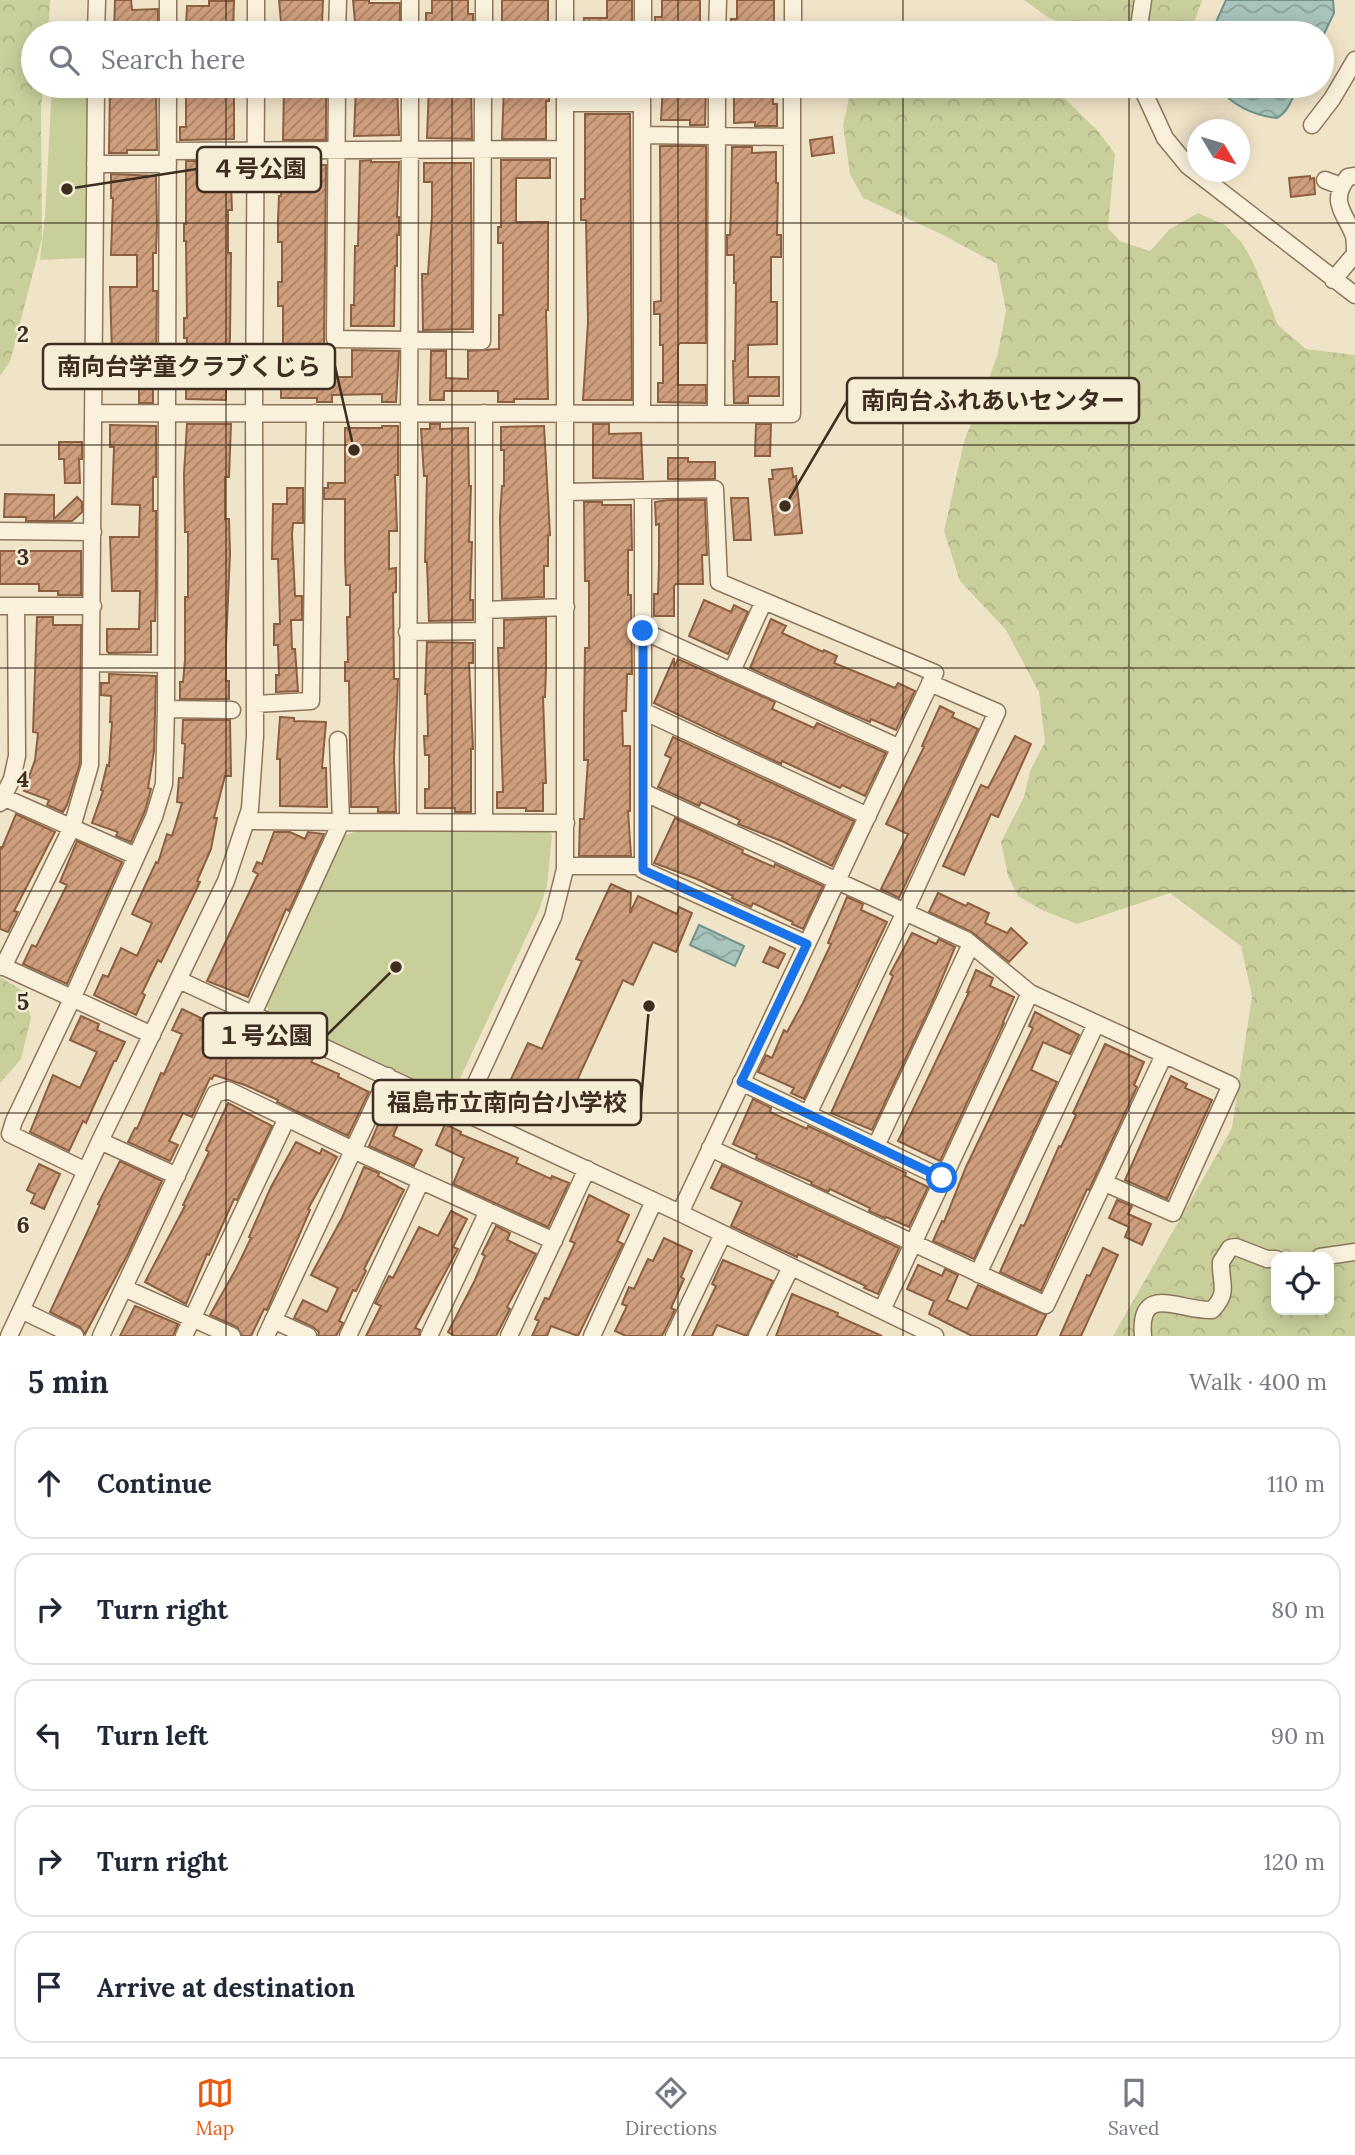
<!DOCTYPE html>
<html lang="en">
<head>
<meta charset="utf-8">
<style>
	body { margin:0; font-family:Lora,"Noto Sans JP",serif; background:#f2f2f3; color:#1f2937 }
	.controls { position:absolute; right:21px; bottom:21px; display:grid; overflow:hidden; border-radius:14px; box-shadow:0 4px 18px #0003 }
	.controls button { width:63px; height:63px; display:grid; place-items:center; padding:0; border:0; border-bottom:2px solid #e0e1e3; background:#fff; color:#1f2937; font:35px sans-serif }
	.compass { position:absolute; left:1187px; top:119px; width:63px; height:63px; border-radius:50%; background:#fff; box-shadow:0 4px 18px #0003; rotate:128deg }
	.stop { position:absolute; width:21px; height:21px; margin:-16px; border:5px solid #1a73e8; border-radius:50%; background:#fff }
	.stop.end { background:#1a73e8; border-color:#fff; box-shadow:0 2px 7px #0008 }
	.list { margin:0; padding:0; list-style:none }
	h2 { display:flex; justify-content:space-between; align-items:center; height:91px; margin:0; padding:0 28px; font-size:30px }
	h2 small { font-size:23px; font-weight:400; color:#747a83 }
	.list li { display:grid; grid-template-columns:46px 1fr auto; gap:21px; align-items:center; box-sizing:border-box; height:112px; margin:0 14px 14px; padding:0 14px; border:2px solid #e0e1e3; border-radius:21px }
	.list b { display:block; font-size:26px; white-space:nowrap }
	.list em { font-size:23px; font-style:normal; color:#747a83 }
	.icon { flex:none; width:38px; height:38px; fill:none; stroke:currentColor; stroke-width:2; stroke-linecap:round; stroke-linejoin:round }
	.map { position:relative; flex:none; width:1355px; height:1336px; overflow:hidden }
	.search { position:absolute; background:#fff; box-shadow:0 4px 18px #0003; left:21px; right:21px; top:21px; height:77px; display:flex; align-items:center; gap:18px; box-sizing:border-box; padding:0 24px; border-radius:38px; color:#747a83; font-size:26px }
	.sheet { height:721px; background:#fff }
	nav { display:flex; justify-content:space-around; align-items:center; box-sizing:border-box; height:98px; border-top:2px solid #e0e1e3; background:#fff; font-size:19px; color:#747a83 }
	nav a { display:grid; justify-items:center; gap:4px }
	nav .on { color:#ea580c }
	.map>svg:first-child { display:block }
	.green { fill:#c9cf9b }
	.forest { fill:url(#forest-crowns); fill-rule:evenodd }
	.water { fill:url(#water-waves); stroke:#6f938a; stroke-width:2 }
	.building { fill:url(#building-hatch); stroke:#8d5f41; stroke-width:2 }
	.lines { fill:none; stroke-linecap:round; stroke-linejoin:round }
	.minor-casing { stroke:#8d765c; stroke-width:19 }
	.minor { stroke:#faf1dc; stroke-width:16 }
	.route { stroke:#1a73e8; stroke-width:9 }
	.grid { fill:none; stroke:#3d2e20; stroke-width:2; stroke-opacity:0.55 }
	.grid-label { font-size:23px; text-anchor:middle; font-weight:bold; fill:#3d2e20; stroke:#f7eed8; stroke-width:5; stroke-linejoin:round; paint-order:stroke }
	.leader { fill:none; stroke:#3d2e20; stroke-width:2.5 }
	.callout-dot { fill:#3d2e20; stroke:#f7eed8; stroke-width:2.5 }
	.callout { fill:#f7eed8; stroke:#3d2e20; stroke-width:2.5 }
	.callout-label { font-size:24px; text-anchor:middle; font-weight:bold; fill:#3d2e20 }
</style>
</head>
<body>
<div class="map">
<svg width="1355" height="1336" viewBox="0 0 1355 1336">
	<defs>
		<pattern id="forest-crowns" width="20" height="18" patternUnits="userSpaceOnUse" patternTransform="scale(1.75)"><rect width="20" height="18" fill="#c9cf9b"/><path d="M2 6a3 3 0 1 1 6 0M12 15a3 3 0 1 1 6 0" fill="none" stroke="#aeb285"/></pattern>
		<pattern id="water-waves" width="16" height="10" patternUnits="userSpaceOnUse" patternTransform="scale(1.75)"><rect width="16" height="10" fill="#a9c4bc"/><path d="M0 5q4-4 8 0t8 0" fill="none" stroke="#8ba098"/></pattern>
		<pattern id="building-hatch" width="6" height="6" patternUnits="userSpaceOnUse" patternTransform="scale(1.75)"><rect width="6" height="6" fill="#cf9f7d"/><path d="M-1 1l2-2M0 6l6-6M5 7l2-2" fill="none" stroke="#a98266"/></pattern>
	</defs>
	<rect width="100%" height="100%" fill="#f0e4c8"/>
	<!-- green -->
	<path class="green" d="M52 86 88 87 85 258 40 260 45 216Z
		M545 829 552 835 547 886 539 910 457 1085 444 1092 269 1013 265 999 335 847 346 835 360 830Z"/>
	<!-- forest -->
	<path class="forest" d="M0 0H50L48 33H33V86H43L41 110 42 238 10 362 0 376Z
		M1024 0H1202L1195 20V33H1093L1049 18Z
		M852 86H1038L1060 94 1098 131 1115 154 1108 228 1120 241 1150 251 1170 229 1198 213 1225 225 1242 243 1253 262 1278 325 1306 349 1355 355V1336H1113L1232 1128 1252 996 1241 946 1170 893 1077 924 1042 910 1018 896 1008 876 1001 842 1024 797 1030 771 1045 742 1039 692 1006 630 960 581 944 531 964 442 997 357 1006 311 997 264 941 234 863 198 850 174 843 125ZM1276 1257H1329V1310H1276Z
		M0 977 23 991 31 1018 21 1059 0 1083Z"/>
	<!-- water -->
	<path class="water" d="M1226 0H1333L1334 13 1322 38V33H1211Z
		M1219 86H1298C1292 98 1289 111 1277 118 1256 116 1229 105 1219 86Z
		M699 925 744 946 735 966 690 945Z"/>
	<!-- building -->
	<path class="building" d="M115 0H131L132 10 158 9V29H132V32H114Z
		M279 0H323L322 23H325L326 33H282Z
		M353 0H369V3H400V33H356Z
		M432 0H468V14H473V33H426V13H432Z
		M502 0H548V33H502Z
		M607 0H632V33H584V18H607Z
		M662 0H700V22H705V33H655V17H662Z
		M737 0H774V33H731V19H737Z
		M209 1H234L233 33H209V27H186L187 6H209Z
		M110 86H156L157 150H127V153H109Z
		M356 86H397L399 135 354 136Z
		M429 86H471L472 139 427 138Z
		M504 86H549V101H546V139H502Z
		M663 86H706L705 125H690V120H661Z
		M734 86H773V104H777V126H755V122L734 123Z
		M284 87 299 88V94H326V140H283Z
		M186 91H203V94H234V139L180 140V127H186Z
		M585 114H630L632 400H583L588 322 586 220H581V199H585Z
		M832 137 834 153 812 156 810 140Z
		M660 146H706V343H680L678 345V385H706V403L658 402V383H663V345H660V314H654V302L661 301Z
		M732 147H752V153L776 152V183H778L777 235H781V257H771V302H777V344L748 345V377H779V396H748V403H734L733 361H735L736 283H734V255H727V235H730L731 213Z
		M371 160V162H399L397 217H399V235H397V266H395L394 326H351V305H354L355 246H358L360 161Z
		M501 160H550V178H516V222H548V310H546L548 399H514V402H498V391H444V400H430L431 351H446V378L468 379V351L499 349V315H503V243H498V227H501Z
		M186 161H230L232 210H228V253H231L230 337 228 365H226V400L186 399 187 338H184V318H187L186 241H184V224H186Z
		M283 161H299V165H326L324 348H330V377H352V350L399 351 396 402H382V394L332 395V402H317V398H281V369H277V346H283V306H278V282H282V242H278V220L279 196H281L282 162Z
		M424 163H471L472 329 423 330 422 274H428L432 216V182H424Z
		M111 174 156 176 157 225 156 253H153V291H157L156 370H153V403H139V385L113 386 110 287H137V255H111L113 198H111Z
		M1310 176V179L1314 178 1315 194 1291 197 1289 178Z
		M187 424H231L229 477H225V519H229L230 553 226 645V681H229V699H180V682H183L185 660V597H188V532H185L184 474Z
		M430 424H440V429L468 428 469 486H471L469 542H472L470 600H473V620L429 621 427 562H425L427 476H424L421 429H430Z
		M593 424H609V434L641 433 643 479 593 478Z
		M756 424H771L770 456H755Z
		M110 425 156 426V477H153V511H156V588L155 621H151V652L109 653 107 651V629H139L140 591H112L110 537H139L140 505 112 504 114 447H110Z
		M382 426H398V475H395L397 531H389V569L396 568V592L393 593 394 679H398L394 758 396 812H378V807H351L349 681H345V662H348L347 617H350V585H346L345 559V499H324V488H328V483H345V428H382Z
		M544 426 550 535 548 536V566H544V597L502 599 500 517 502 486H504V450H501V427Z
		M59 442H82V459H79L80 483H65L64 459H59Z
		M668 458H688V462H715V479H668Z
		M792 468 793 477 796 476 802 533 775 535 769 479H773L772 470Z
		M287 488H303V523H293L292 534 295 596H302V620H291L292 649H295L298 691 276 692V675H279L278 645H274V624H280L279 587 278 559H272L273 504H287Z
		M5 494 54 495V519L77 497 82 502V512L72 521H26V517H4Z
		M731 498H748L751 540H734Z
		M668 500H705L707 555H702L703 584H676L674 586V616H654V594H658L659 564V524L656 525 655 502Z
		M584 502H602V505H631L632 550H628V595H631L632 674H627L626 711H622L623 746H630V811H628L631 856H579L580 819H584L588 760H584V716L585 648H589V581H585Z
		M0 551H81V595H58V591H39V584H0Z
		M704 600 731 612 734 605 748 612 728 654 689 636Z
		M37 617H53V625H81L80 763 67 805 63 812 47 805 49 800 24 791 35 760 38 733 33 732Z
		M546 618V668L545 697H543L546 783H543V811H526V808H497V792H503L498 648H504V620Z
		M771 619 786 626 782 633 823 652 824 650 837 656 834 663 895 688 898 683 915 691 896 730 871 719 870 722 844 711 750 668Z
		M427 642 473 643V663H469L473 749H471V812H455V808H425V789H429V755H425L424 736H428L427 694H425Z
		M674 658V667L678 659 775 702 772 709 814 728 817 723 886 753 865 796 842 785 840 788 782 761 781 764 654 703Z
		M109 674 156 676 154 751 148 788 151 789 145 811 131 842 116 836 118 832 92 823 103 791 101 790 107 765 109 766 112 722H110L111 696 101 695V683H109Z
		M940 706 954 713 952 717 978 729 899 898 881 889 908 834 886 824 924 747 922 746Z
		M280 717 294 718V721L326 722 322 768H326L327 807 280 806V759H277Z
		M183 720H230L231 776H225L214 818H217L211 849 197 881 200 882 161 962 158 960 142 993 145 995 136 1015 94 995 103 975 108 977 121 948 137 956 152 923 132 914 156 862 158 863 167 834 172 836 182 803 177 802 179 778H183L185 744 182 743Z
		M1015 736 1031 744 998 817 991 814 964 875 943 866 981 785 988 788Z
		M673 737 854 821 832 866 784 842 738 824 740 820 701 802 699 806 658 787 671 758 665 755Z
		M16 814 55 832 14 911 18 912 8 932 0 929V847L2 848Z
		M675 818 743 850 742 853 774 867 775 864 823 886 803 929 792 924 793 922 753 903 751 907 732 898 733 896 697 879 654 863Z
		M274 832H290L305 839 308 832 324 834 289 911 286 909 248 997 207 981 258 874 253 871 257 862 262 864Z
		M77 841 122 862 67 984 23 964 32 945 36 947 67 885 60 882Z
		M611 884 631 893 630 913 638 896 677 914 679 907 692 913 676 952 653 942 633 985 623 980 569 1098 547 1088 537 1110 504 1094 528 1043 542 1049 582 961 576 959Z
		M938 893 966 906 968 903 989 913 985 923 1007 933 1011 928 1027 943 1009 962 972 932 929 912Z
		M847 897 863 904 861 910 887 922 804 1099 791 1093 794 1088 758 1072 766 1055 772 1058 784 1030 787 1032 803 1003 831 944 828 943Z
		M912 933 936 944 939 939 955 947 932 1003 872 1130 831 1113 882 1001 893 976 890 974Z
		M770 947 785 954 778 968 763 962Z
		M976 970 993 978 990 986 1014 997 1003 1022 1004 1023 940 1161 898 1141 969 992H967Z
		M182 1009 201 1018 200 1020 241 1039 245 1030 272 1041 313 1059 311 1062 339 1074 338 1077 369 1092 348 1136 277 1102 278 1100 245 1085 214 1075 212 1079 210 1078 192 1117 183 1113 169 1141 178 1145 170 1161 128 1142 135 1128 137 1129 161 1073 164 1074 182 1034 172 1030Z
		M1035 1012 1079 1035 1070 1054 1043 1042 1031 1070 1057 1082 974 1259 933 1241 942 1221 944 1222 966 1167 1033 1028 1029 1026Z
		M81 1016 99 1024 97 1030 125 1042 116 1061H114L86 1123 83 1121 69 1151 30 1132 53 1075 80 1088 97 1052 70 1040Z
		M1105 1044 1144 1062 1134 1085 1137 1087 1089 1190 1087 1189 1041 1291 1000 1272 1021 1225 1024 1226 1059 1146 1061 1147 1076 1115 1073 1113Z
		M1171 1076 1187 1084 1185 1088 1212 1100 1167 1199 1125 1180Z
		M389 1099 406 1107 393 1136 422 1150 414 1166 369 1146Z
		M753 1099 771 1108 770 1112 807 1129 808 1126 834 1138 906 1173 905 1176 928 1187 909 1227 886 1217 885 1218 869 1211 870 1208 830 1189 828 1192 811 1184 812 1182 756 1158 757 1155 733 1144Z
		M228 1103 272 1126 237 1200 234 1199 209 1255 207 1254 186 1304 145 1282 185 1206 183 1205 209 1152 206 1150Z
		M445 1124 461 1132 460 1134 518 1158 516 1163 551 1179 552 1176 569 1183 548 1227 453 1184 464 1158 436 1145Z
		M296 1142 320 1154 322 1149 337 1157 308 1209 310 1210 267 1310 264 1309 251 1336H242L237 1327 210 1315 236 1269 251 1238 249 1237 271 1187Z
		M120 1161 162 1181 128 1254 85 1334 80 1327 50 1312 100 1205 98 1204Z
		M39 1164 60 1174 44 1209 31 1203 35 1194 27 1190Z
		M722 1165 899 1248 878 1294 864 1288 866 1286 836 1272 798 1254 797 1257 731 1226 742 1202 711 1188Z
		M364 1167 379 1173 378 1176 404 1190 364 1269 366 1271 356 1291 353 1290 339 1321 343 1323 336 1336H318L319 1332 313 1327 294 1318 303 1300 327 1312 338 1288 311 1275 342 1218Z
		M589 1195 629 1215 617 1241 623 1244 578 1336 551 1326 547 1336H532L539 1321 535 1319 545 1298 549 1299 575 1243 570 1241Z
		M1117 1200 1132 1206 1128 1214 1151 1224 1142 1245 1125 1237 1129 1227 1109 1218Z
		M451 1211 467 1219 453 1247 458 1249 415 1328 420 1330 419 1336H366L381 1306 375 1303 389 1276 393 1278 419 1227 438 1236Z
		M496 1226 510 1233 507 1240 536 1254 507 1307 510 1309 496 1336H455L448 1332 475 1280 485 1256 482 1254Z
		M664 1238 692 1251 681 1277 684 1279 671 1308 675 1310 662 1336H626L615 1331 627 1306 622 1304 629 1287 634 1289 648 1259 653 1261Z
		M1103 1248 1118 1255 1081 1336H1060L1087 1275 1090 1276Z
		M723 1260 773 1281 747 1336 717 1325 712 1336H692L716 1286 712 1284Z
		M918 1265 942 1276 945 1269 958 1275 947 1300 967 1309 978 1285 1046 1315 1036 1336H972L929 1314 934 1301 907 1289Z
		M792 1294 838 1313 837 1316 882 1336H776Z
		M135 1306 178 1324 173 1336H120Z"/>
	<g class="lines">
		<defs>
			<path id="minor" d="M256 0V33
				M410 0V33
				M565 0V33
				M96 33 97 0
				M168 33V0
				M337 33 338 0
				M484 33V0
				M643 33V0
				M717 33 718 0
				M793 33V0
				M1138 33 1143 0
				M337 86 335 339 482 341 483 86
				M1141 86 1165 138 1188 166 1355 295
				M565 103H642
				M1312 125 1332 99 1355 60
				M642 135 792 137
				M168 151 565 149
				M95 164H168
				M1325 180 1341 186
				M1333 280 1355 254C1355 248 1355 241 1354 236 1346 214 1328 202 1348 177L1355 176
				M93 413 792 414V86
				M642 414V86
				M716 414 717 86
				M643 491V870L807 944
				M565 492 715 489 719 582 935 673 680 1213
				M0 531 93 532
				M0 606H93
				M484 610 566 607
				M643 631 900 748
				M407 632 484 631
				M91 663 166 664
				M732 671 764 601
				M255 704 311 701 315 413
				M166 709 232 710
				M643 711 868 816
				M643 792 966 940 1030 993 1231 1085 1173 1213 1105 1183
				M3 797 136 856
				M0 803 12 779 17 756 16 606
				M246 821 341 822 338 740
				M408 821 410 86
				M484 822V413
				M565 866H643
				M0 965 152 1035
				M3 967 72 827 90 765 96 86
				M179 980 680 1213 935 1336
				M253 1014 341 822 566 823
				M741 1082 942 1178
				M463 1111 553 917 565 869V86
				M808 1114 905 912 997 712 930 683
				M100 1141 177 1176
				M876 1146 971 944
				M710 1148 1046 1305 1164 1055
				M86 1171 10 1134 14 1121 72 999 154 817 164 784 166 709 168 86
				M1320 1257 1355 1252
				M978 1274 1096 1024
				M124 1288 232 1336
				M21 1310 75 1336
				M882 1310 1030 993
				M273 1320 308 1336
				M9 1336 100 1141 226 881 250 809 255 736 254 413 256 86
				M101 1336 215 1094 228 1090 353 1150 554 1241
				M184 1336 287 1118
				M266 1336 388 1076
				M348 1336 421 1181
				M429 1336 488 1211
				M509 1336 587 1169
				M592 1336 654 1201
				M674 1336 723 1234
				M757 1336 791 1267
				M1143 1336C1138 1281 1182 1312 1212 1310 1230 1292 1220 1283 1221 1262L1230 1248 1236 1247 1267 1259H1276"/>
		</defs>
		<!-- minor casing -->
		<use href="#minor" class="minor-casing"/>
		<!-- minor -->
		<use href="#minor" class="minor"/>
	</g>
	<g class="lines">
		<!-- route -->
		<path class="route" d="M643 631V870L807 944 741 1082 942 1178"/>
	</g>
	<!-- grid -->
	<path class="grid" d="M226 0V33M452 0V33M678 0V33M903 0V33M1129 0V33M226 86V1336M452 86V1336M678 86V1336M903 86V1336M1129 86V1336M0 223H1355M0 445H1355M0 668H1355M0 891H1355M0 1113H1355"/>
	<g class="grid-label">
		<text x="23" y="342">2</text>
		<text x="23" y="565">3</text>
		<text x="23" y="787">4</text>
		<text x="23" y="1010">5</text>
		<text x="23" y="1233">6</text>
	</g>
	<!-- callouts -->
	<path class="leader" d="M67 189L197 169M354 450L335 366M785 506L847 401M396 967L327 1035M649 1006L641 1102"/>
	<g class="callout-dot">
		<circle cx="67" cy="189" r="7"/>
		<circle cx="354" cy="450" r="7"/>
		<circle cx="785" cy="506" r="7"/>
		<circle cx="396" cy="967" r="7"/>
		<circle cx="649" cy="1006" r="7"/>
	</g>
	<g class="callout">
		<rect x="197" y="147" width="124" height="45" rx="7"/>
		<rect x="43" y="344" width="292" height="45" rx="7"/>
		<rect x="847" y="378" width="292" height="45" rx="7"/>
		<rect x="203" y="1013" width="124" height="45" rx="7"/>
		<rect x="373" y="1080" width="268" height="45" rx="7"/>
	</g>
	<g class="callout-label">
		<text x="259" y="177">４号公園</text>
		<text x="189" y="375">南向台学童クラブくじら</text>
		<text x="993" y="409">南向台ふれあいセンター</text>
		<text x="265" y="1044">１号公園</text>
		<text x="507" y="1111">福島市立南向台小学校</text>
	</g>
</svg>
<div class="controls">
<button><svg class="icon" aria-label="locate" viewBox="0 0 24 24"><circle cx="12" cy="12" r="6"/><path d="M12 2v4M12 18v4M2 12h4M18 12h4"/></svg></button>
</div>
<svg class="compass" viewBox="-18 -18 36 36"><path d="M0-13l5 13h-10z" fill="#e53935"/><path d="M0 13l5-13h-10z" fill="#747a83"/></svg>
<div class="stop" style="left:942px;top:1178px"></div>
<div class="stop end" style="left:643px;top:631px"></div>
<div class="search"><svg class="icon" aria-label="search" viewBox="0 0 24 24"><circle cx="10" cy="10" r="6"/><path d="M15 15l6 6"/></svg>Search here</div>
</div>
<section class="sheet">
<h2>5 min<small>Walk · 400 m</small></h2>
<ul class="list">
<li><svg class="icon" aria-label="ahead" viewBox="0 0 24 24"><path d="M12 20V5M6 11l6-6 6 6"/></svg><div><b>Continue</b></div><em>110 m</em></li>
<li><svg class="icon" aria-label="right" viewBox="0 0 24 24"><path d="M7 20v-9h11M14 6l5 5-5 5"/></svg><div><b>Turn right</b></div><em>80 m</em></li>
<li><svg class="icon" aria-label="left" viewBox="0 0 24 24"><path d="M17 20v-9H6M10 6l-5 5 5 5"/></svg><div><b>Turn left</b></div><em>90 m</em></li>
<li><svg class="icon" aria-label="right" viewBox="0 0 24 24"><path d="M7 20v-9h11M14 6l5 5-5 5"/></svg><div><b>Turn right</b></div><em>120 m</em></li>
<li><svg class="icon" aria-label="arrive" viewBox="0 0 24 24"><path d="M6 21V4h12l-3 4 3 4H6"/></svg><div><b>Arrive at destination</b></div></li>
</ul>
</section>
<nav>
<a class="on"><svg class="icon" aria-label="map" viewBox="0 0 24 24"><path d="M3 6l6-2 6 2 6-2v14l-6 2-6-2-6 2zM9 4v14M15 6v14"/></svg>Map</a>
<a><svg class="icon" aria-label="directions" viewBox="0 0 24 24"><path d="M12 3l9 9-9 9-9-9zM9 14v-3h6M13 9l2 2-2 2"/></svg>Directions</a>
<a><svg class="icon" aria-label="saved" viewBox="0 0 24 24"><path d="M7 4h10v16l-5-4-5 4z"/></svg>Saved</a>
</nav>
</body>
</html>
